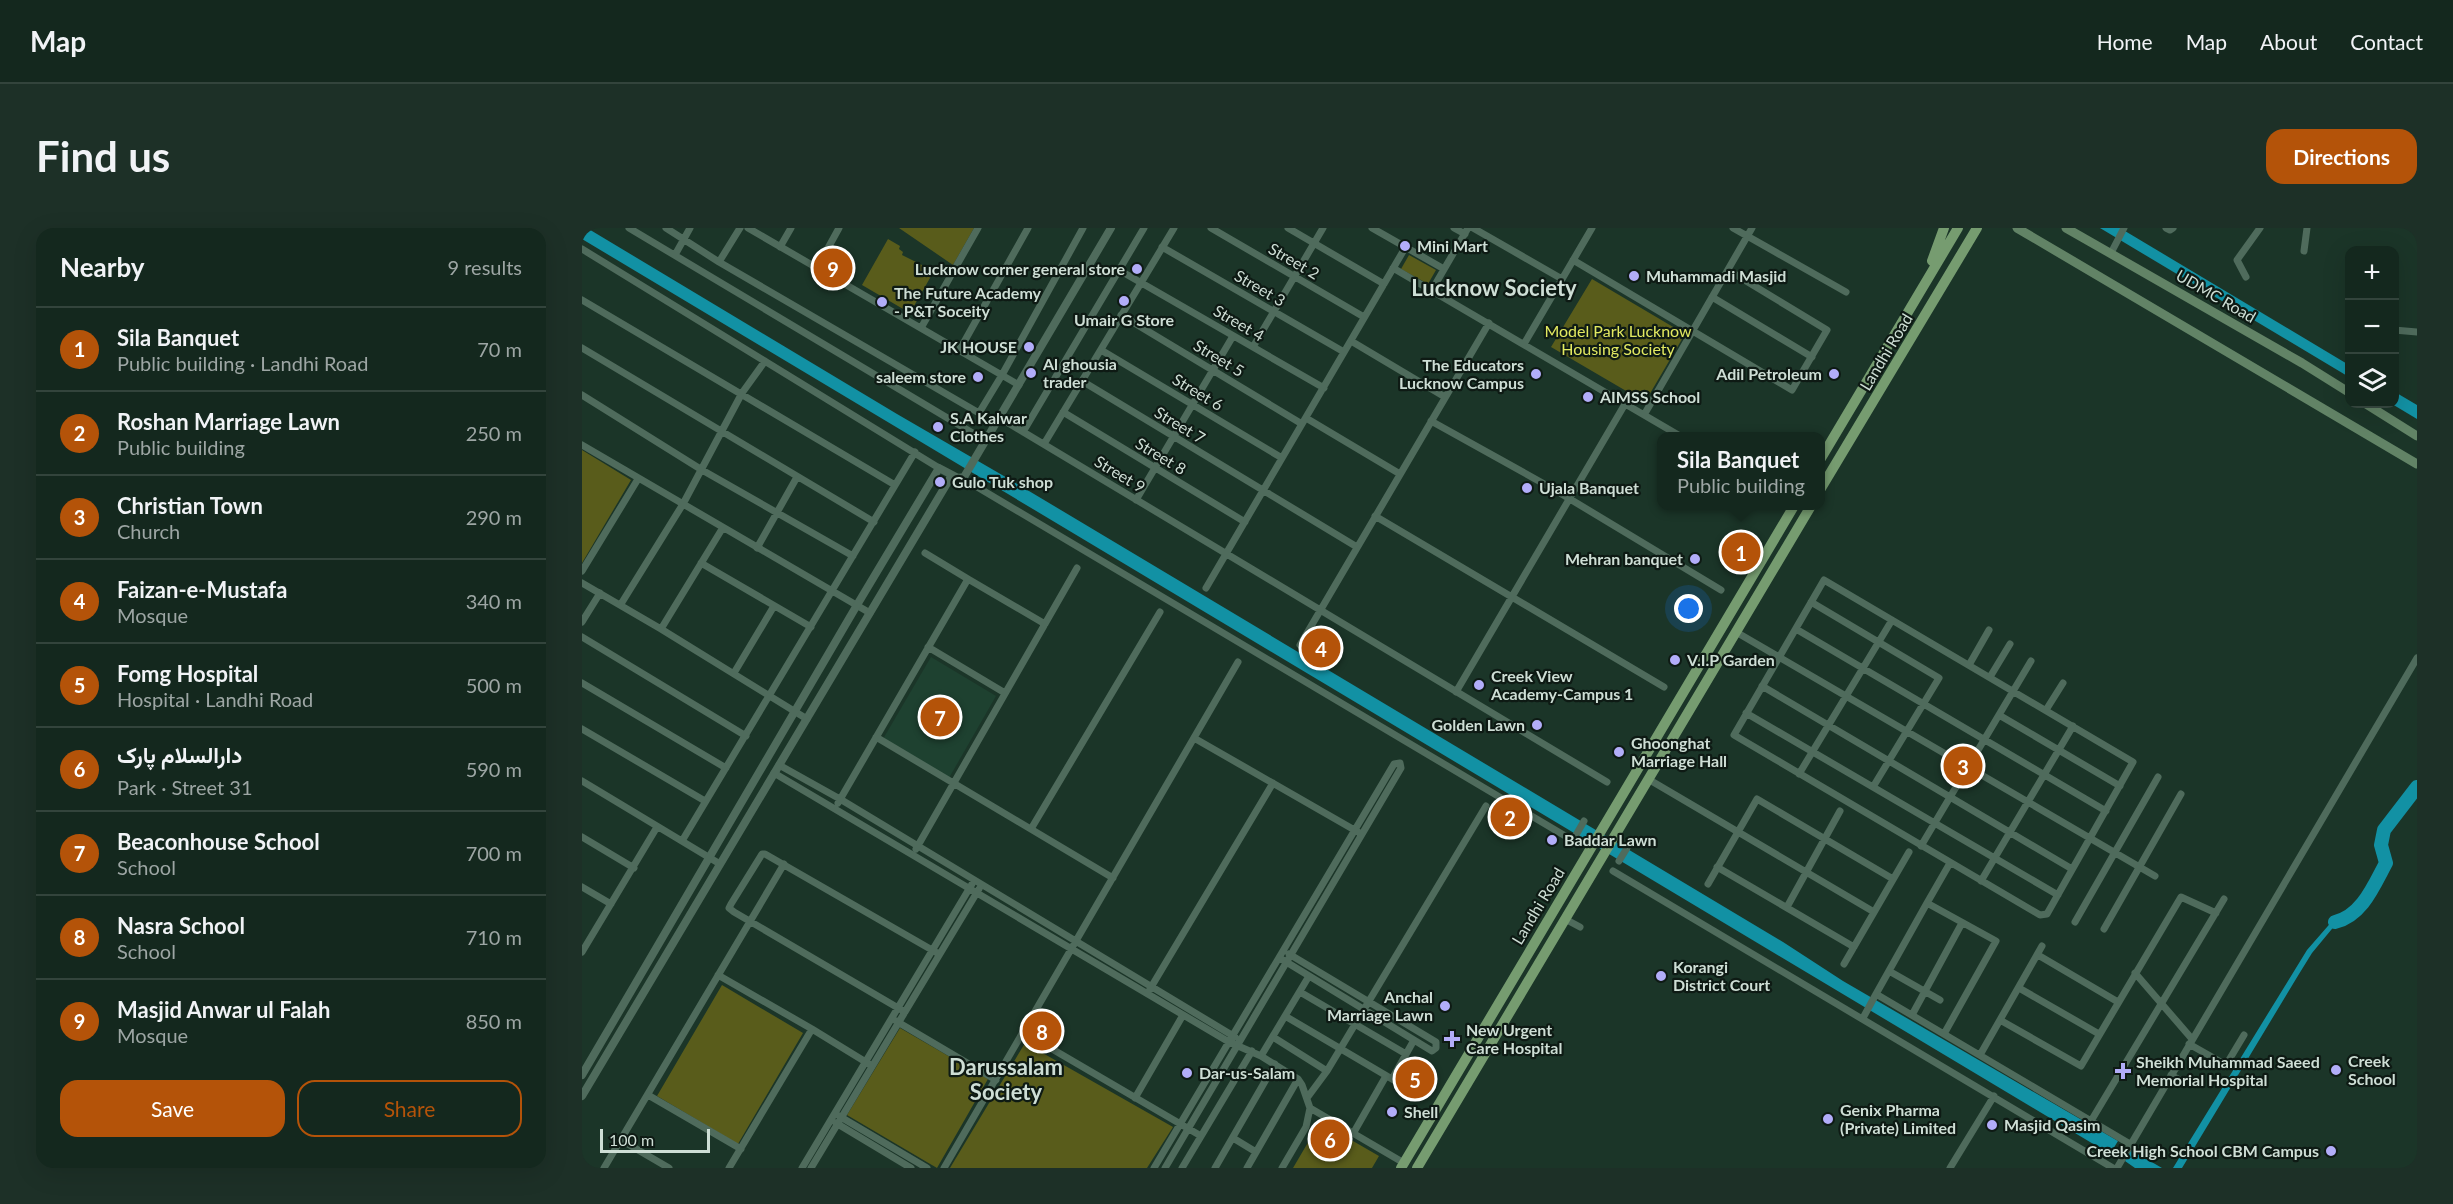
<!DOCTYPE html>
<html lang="en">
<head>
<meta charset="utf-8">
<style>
	body { margin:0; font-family:Lato,Vazirmatn,sans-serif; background:#1d3027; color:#f1f3f6 }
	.controls { position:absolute; right:18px; top:18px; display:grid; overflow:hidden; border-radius:12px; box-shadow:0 6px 24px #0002 }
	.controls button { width:54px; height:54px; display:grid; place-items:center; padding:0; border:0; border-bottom:2px solid #33443c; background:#14281e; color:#f1f3f6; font:30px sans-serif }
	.scale { position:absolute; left:18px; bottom:15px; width:110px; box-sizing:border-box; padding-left:6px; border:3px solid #ceded5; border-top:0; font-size:16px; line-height:21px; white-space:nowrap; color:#ceded5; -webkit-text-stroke:4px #0e1a14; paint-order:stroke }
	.you { position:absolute; left:1107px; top:381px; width:21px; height:21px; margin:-15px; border:4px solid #fff; border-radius:50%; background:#1a73e8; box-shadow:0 0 0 9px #1a73e833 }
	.badge { display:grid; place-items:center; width:39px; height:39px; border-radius:50%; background:#b45309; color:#fff; font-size:20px; font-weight:700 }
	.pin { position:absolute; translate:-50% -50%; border:3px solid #fff; box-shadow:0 2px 6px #0006 }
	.popup { position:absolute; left:1075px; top:204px; width:168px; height:78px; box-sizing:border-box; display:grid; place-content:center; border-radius:12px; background:#14281e; filter:drop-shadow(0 2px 4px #0005); font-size:20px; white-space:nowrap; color:#9da6a4 }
	.popup b { font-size:22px; color:#f1f3f6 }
	.popup::after { content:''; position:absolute; left:50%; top:100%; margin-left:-12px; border:12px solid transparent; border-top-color:#14281e }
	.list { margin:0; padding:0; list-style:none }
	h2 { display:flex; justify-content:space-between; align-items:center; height:78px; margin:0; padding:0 24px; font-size:26px }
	h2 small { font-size:20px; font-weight:400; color:#9da6a4 }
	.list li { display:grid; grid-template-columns:39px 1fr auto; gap:18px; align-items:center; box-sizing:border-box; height:84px; padding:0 24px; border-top:2px solid #33443c }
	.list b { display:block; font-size:22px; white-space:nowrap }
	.list p { margin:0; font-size:20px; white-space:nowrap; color:#9da6a4 }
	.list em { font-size:20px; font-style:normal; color:#9da6a4 }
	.actions { display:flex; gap:12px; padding:18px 24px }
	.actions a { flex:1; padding:14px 0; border:2px solid #b45309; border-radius:18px; text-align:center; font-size:21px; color:#b45309 }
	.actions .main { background:#b45309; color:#fff }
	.icon { flex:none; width:33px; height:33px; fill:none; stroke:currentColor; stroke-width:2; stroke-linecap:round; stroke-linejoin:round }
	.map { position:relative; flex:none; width:1835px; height:940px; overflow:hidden; border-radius:18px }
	header { display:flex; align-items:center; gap:36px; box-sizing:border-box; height:84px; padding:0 30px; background:#14281e; border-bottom:2px solid #33443c }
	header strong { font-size:28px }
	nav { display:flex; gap:33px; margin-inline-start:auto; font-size:21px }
	.intro { display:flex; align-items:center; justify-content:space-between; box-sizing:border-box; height:144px; padding:0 36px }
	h1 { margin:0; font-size:42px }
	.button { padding:15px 27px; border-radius:18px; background:#b45309; color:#fff; font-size:21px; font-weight:700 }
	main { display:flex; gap:36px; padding:0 36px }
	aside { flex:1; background:#14281e; border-radius:18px; box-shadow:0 6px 24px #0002 }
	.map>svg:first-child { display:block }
	.built { fill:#1e4130 }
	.green { fill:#595c1b }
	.water { fill:#1291a4 }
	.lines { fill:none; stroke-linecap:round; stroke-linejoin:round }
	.river { stroke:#1291a4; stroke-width:14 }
	.minor { stroke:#4f6b5c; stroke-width:7 }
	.tertiary { stroke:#4f6b5c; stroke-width:8 }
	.secondary { stroke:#628366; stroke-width:9 }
	.primary { stroke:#769c70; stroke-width:10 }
	.poi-dot { fill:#b2adf9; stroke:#0e1a14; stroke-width:2 }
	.labels { text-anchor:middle; stroke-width:4.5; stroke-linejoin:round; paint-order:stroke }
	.poi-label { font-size:16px; font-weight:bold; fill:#ceded5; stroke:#0e1a14; text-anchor:start }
	.street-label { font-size:16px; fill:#ceded5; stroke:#0e1a14 }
	.park-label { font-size:16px; fill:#e2e961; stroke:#0e1a14 }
	.district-label { font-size:22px; font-weight:bold; fill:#ceded5; stroke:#0e1a14 }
</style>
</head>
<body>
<header>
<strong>Map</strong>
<nav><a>Home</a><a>Map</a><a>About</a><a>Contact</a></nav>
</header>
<div class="intro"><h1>Find us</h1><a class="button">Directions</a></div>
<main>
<aside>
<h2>Nearby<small>9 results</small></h2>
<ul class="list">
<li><span class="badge">1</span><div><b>Sila Banquet</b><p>Public building · Landhi Road</p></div><em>70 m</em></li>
<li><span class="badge">2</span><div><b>Roshan Marriage Lawn</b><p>Public building</p></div><em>250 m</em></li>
<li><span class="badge">3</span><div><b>Christian Town</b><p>Church</p></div><em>290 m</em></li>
<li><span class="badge">4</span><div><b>Faizan-e-Mustafa</b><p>Mosque</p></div><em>340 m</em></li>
<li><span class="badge">5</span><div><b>Fomg Hospital</b><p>Hospital · Landhi Road</p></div><em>500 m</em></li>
<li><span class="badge">6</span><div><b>دارالسلام پارک</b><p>Park · Street 31</p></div><em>590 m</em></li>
<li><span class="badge">7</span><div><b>Beaconhouse School</b><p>School</p></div><em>700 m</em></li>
<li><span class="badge">8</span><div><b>Nasra School</b><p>School</p></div><em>710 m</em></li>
<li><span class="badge">9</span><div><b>Masjid Anwar ul Falah</b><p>Mosque</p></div><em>850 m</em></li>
</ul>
<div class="actions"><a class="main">Save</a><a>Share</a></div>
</aside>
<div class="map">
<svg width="1835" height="940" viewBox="0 0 1835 940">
	<rect width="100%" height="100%" fill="#1b3528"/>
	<!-- built -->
	<path class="built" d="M349 429 414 468 367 550 301 511Z"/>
	<!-- green -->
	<path class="green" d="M317 0H392L371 37Z
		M306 11 318 18 317 21 321 24 320 27 352 43 328 85 280 57Z
		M827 27 854 42 846 56 819 41Z
		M1010 51 1103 106 1063 174 969 119Z
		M0 222 49 252 0 335Z
		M140 757 221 805 156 916 75 868Z
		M318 800 406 851 355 940 265 887Z
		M443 815 591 899 565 940H368Z
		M738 894 797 928 790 940H711Z"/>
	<!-- water -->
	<path class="water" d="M0 0H5L315 186 427 251 1201 714 1261 753 1536 913 1528 926 0 11Z
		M1518 0H1538L1767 137V149Z
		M1813 164 1835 177V191L1810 176H1812Z
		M1752 691 1754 696 1730 725 1717 746 1600 940H1591L1725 722Z
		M1549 922 1580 940H1553L1543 933Z"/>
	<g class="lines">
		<!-- river -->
		<path class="river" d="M1753 694C1780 688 1792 657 1804 635L1799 617 1802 602 1835 559"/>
		<!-- minor -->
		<path class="minor" d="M47 0 404 213
			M84 0 137 34 397 185 420 147 501 0
			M166 0 437 157
			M629 0 782 89
			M706 0 802 56
			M790 0 862 41
			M872 0 883 6
			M891 0 980 51
			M1151 0 1264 64
			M1584 0 1588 2 1591 0
			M198 19 209 0
			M580 19 762 124
			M0 21 357 240
			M1722 23 1725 0
			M1529 25 1542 0
			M93 27 108 0
			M991 32 1210 162 1245 102 1146 42
			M137 34 158 0
			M235 40 257 0
			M811 40 1098 208
			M537 42 742 160
			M1664 49 1655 32 1678 0
			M850 62 886 0
			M1130 69 1230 129
			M0 72 313 257
			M539 87 720 196
			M339 100 396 0
			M1812 102 1835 104
			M769 113 863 169
			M942 116 1010 0
			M671 119 741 0
			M0 120 292 294
			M519 122 700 230
			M377 123 446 0
			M500 153 775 319
			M0 167 120 242 271 328
			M481 184 663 294
			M1062 187 1170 0
			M418 190 1025 554
			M724 190 818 246
			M849 193 973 262 1139 362
			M441 204 562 0
			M462 216 592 0
			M0 217 288 385
			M380 250 990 612
			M554 272 651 108
			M793 288 1082 459
			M175 320 215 249
			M343 325 386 351
			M119 335 229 399
			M0 343 56 251
			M1242 352 1551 534 1465 686 1458 687 1152 507Z
			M0 355 79 401 225 491
			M624 360 823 20
			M1229 374 1357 450 1291 559
			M39 376 101 276 160 165 183 133
			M0 394 18 365
			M79 401 140 301
			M1214 401 1524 583
			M1154 404 1573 648
			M0 409 164 508
			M718 417 907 95
			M346 419 423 465
			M1387 437 1407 402
			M152 445 192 378
			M1408 449 1428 416
			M0 455 144 540
			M1180 458 1490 641
			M874 464 1043 176
			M1464 482 1481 455
			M1164 485 1476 667
			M1417 487 1538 558
			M0 501 123 573
			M294 509 531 650
			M612 510 776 604
			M197 537 258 571 653 809
			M192 545 647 814 679 828 716 851 720 857 728 880 724 899 700 940
			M1217 546 1310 392
			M1066 551 1292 684
			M0 553 138 636
			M256 575 386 351 463 396
			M449 601 578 384
			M994 607 1002 593
			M0 609 52 640
			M100 613 333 224
			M1339 618 1449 433
			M334 621 495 340
			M1037 633 1045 620
			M1135 639 1272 719
			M1031 643 1531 940
			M1399 653 1491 498
			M1126 656 1175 571 1311 651
			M0 659 29 676
			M1345 675 1294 766 1548 916
			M1205 679 1258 583
			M983 691 998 699
			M1493 694 1576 549
			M1522 701 1599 566
			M0 724 75 599
			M1456 727 1536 774
			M701 732 850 823 854 820V814L707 726
			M1262 736 1327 624
			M1307 743 1358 772
			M1553 745 1610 811
			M136 747 230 801 147 940
			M1437 760 1517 806
			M568 761 691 555
			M718 764 824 826
			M323 784 152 684 147 680 149 676 180 626H183L357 726
			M1330 787 1380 695
			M703 788 832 864
			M1281 790 1294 766
			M1418 792 1499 838 1599 669 1634 685
			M314 793 414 852
			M230 801 287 836
			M441 804 619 908
			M1362 806 1414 713 1345 675 1368 635
			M691 809 745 843
			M1607 816 1644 837 1662 807
			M1398 827 1460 718
			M679 828 727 748
			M1589 847 1601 854
			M810 851 832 812
			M66 867 159 921
			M553 870 601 787
			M725 870 745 843 904 578
			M728 880 822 935
			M257 888 345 940
			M1509 893 1642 671
			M254 895 329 940
			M772 904 804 848
			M651 910 674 924
			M39 912 87 940
			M22 940 202 636
			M220 940 390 656
			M229 940 397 661
			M362 940 656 434
			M572 940 812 536 818 535 819 540 583 940
			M600 940 670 823
			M633 940 693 836
			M665 940 716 851
			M1368 940 1412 868
			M1535 940 1835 430"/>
		<!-- tertiary -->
		<path class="tertiary" d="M0 847 275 377 357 240 376 250 382 249 529 0
			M0 868 370 247"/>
		<!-- secondary -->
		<path class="secondary" d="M1435 0 1835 236
			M1484 0 1720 135 1768 165
			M1784 176 1835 208"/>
		<!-- primary -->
		<path class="primary" d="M1350 33 1362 0
			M1238 232 1376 0
			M1238 262 1395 0
			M819 940 1212 278
			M835 940 1229 278"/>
	</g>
	<!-- markers -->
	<g class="poi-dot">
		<circle cx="823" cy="18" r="6"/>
		<circle cx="555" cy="41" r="6"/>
		<circle cx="1052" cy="48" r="6"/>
		<circle cx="542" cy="73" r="6"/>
		<circle cx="300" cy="74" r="6"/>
		<circle cx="447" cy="119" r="6"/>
		<circle cx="449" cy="145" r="6"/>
		<circle cx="954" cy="146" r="6"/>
		<circle cx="1252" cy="146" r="6"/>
		<circle cx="396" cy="149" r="6"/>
		<circle cx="1006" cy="169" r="6"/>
		<circle cx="356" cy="199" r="6"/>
		<circle cx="358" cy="254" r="6"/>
		<circle cx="945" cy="260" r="6"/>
		<circle cx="1113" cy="331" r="6"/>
		<circle cx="1093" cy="432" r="6"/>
		<circle cx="897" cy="457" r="6"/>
		<circle cx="955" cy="497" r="6"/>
		<circle cx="1037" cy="524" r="6"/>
		<circle cx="970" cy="612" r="6"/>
		<circle cx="1079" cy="748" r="6"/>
		<circle cx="863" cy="778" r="6"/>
		<path d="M867 802h6v6h6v6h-6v6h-6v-6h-6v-6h6z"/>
		<circle cx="1754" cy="842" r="6"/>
		<path d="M1538 834h6v6h6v6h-6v6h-6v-6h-6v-6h6z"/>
		<circle cx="605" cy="845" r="6"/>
		<circle cx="810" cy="884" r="6"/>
		<circle cx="1246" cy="891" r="6"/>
		<circle cx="1410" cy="897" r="6"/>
		<circle cx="1749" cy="923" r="6"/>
	</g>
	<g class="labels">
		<!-- poi labels -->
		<g class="poi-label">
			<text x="835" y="24">Mini Mart</text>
			<text x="543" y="47" text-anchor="end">Lucknow corner general store</text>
			<text x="1064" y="54">Muhammadi Masjid</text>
			<text x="312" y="71">The Future Academy<tspan x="312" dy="18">- P&amp;T Soceity</tspan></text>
			<text x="542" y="98" text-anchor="middle">Umair G Store</text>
			<text x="435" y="125" text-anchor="end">JK HOUSE</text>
			<text x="461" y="142">Al ghousia<tspan x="461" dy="18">trader</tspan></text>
			<text x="942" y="143" text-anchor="end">The Educators<tspan x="942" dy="18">Lucknow Campus</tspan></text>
			<text x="1240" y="152" text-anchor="end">Adil Petroleum</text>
			<text x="384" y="155" text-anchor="end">saleem store</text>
			<text x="1018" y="175">AIMSS School</text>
			<text x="368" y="196">S.A Kalwar<tspan x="368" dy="18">Clothes</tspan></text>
			<text x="370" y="260">Gulo Tuk shop</text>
			<text x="957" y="266">Ujala Banquet</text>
			<text x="1101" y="337" text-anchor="end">Mehran banquet</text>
			<text x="1105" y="438">V.I.P Garden</text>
			<text x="909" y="454">Creek View<tspan x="909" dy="18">Academy-Campus 1</tspan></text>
			<text x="943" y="503" text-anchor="end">Golden Lawn</text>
			<text x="1049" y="521">Ghoonghat<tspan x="1049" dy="18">Marriage Hall</tspan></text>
			<text x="982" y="618">Baddar Lawn</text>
			<text x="1091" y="745">Korangi<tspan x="1091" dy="18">District Court</tspan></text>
			<text x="851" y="775" text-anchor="end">Anchal<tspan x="851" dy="18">Marriage Lawn</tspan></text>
			<text x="884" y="808">New Urgent<tspan x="884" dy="18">Care Hospital</tspan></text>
			<text x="1766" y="839">Creek<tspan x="1766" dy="18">School</tspan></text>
			<text x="1554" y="840">Sheikh Muhammad Saeed<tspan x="1554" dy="18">Memorial Hospital</tspan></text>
			<text x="617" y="851">Dar-us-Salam</text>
			<text x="1258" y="888">Genix Pharma<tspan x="1258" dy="18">(Private) Limited</tspan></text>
			<text x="822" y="890">Shell</text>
			<text x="1422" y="903">Masjid Qasim</text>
			<text x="1737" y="929" text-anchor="end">Creek High School CBM Campus</text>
		</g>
		<!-- street labels -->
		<g class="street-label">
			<text transform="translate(712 33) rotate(30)" y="6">Street 2</text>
			<text transform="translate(678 60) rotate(30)" y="6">Street 3</text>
			<text transform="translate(1634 68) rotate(30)" y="6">UDMC Road</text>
			<text transform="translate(657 95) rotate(30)" y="6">Street 4</text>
			<text transform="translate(1304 124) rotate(-59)" y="6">Landhi Road</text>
			<text transform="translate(637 130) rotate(31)" y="6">Street 5</text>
			<text transform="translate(616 164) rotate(31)" y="6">Street 6</text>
			<text transform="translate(598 197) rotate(31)" y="6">Street 7</text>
			<text transform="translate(579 228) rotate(31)" y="6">Street 8</text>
			<text transform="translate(538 246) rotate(31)" y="6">Street 9</text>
			<text transform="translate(956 678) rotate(-59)" y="6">Landhi Road</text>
		</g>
		<!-- park labels -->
		<g class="park-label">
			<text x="1036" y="109">Model Park Lucknow<tspan x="1036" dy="18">Housing Society</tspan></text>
		</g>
		<!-- district labels -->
		<g class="district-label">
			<text x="912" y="68">Lucknow Society</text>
			<text x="424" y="847">Darussalam<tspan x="424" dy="25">Society</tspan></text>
		</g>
	</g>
</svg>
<div class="controls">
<button>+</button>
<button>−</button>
<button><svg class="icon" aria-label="layers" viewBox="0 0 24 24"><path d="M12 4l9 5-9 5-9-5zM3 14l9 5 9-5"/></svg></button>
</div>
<div class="scale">100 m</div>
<div class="you"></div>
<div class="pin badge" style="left:1159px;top:324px">1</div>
<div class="popup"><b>Sila Banquet</b>Public building</div>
<div class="pin badge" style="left:928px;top:589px">2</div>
<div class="pin badge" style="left:1381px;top:538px">3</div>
<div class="pin badge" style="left:739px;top:420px">4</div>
<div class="pin badge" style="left:833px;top:851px">5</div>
<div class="pin badge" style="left:748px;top:911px">6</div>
<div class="pin badge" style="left:358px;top:489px">7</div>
<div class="pin badge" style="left:460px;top:803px">8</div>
<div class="pin badge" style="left:251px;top:40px">9</div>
</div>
</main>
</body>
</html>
